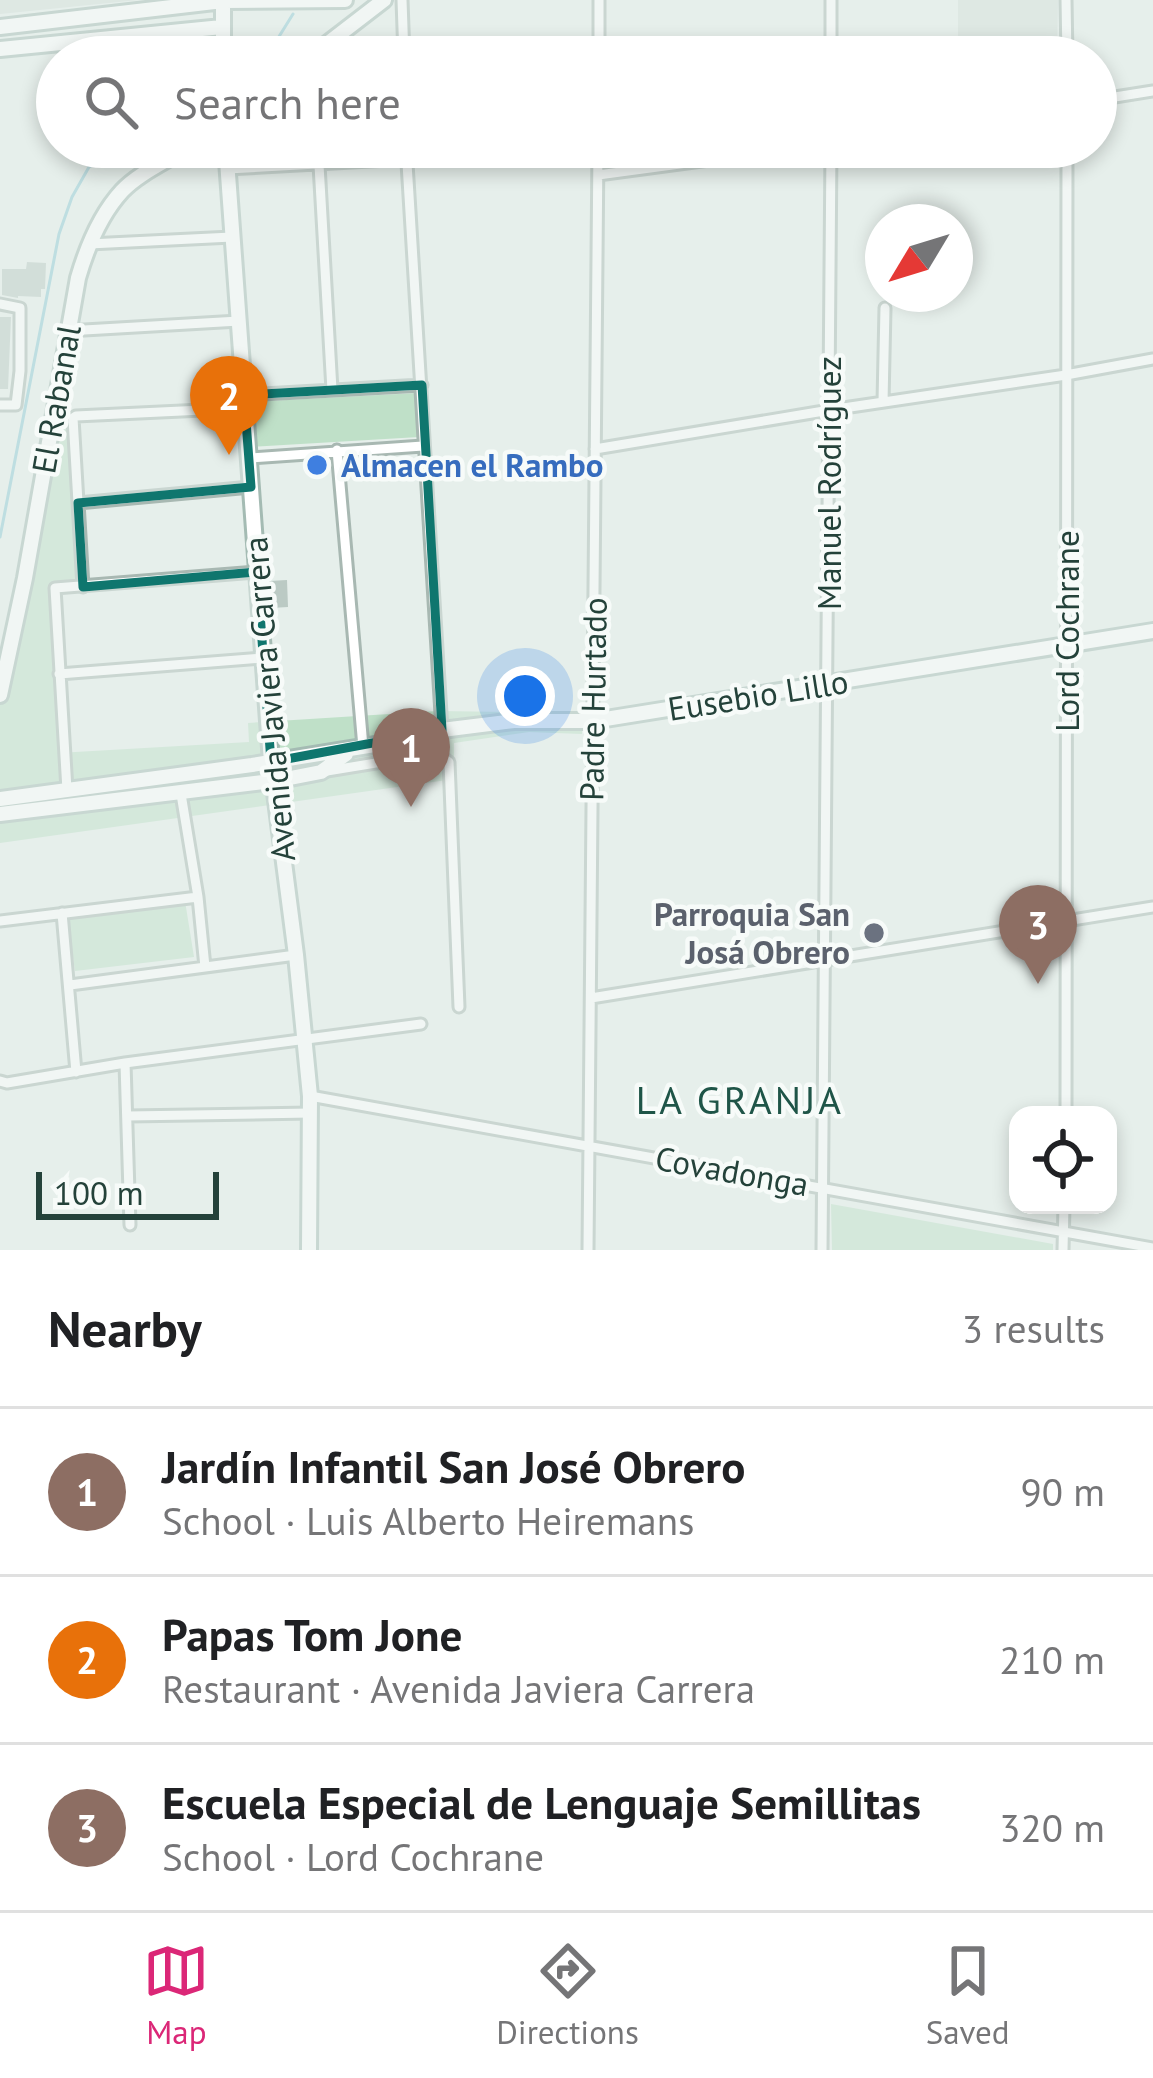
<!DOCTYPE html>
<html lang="en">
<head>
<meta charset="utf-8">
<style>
	body { margin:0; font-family:"PT Sans",sans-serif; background:#f6f6f6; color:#202124 }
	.controls { position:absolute; right:36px; bottom:36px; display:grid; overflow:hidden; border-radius:24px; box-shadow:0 6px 18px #0003 }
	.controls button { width:108px; height:108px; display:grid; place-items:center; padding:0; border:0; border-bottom:3px solid #e0e0e0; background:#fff; color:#202124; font:60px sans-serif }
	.compass { position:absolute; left:865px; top:204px; width:108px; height:108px; border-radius:50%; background:#fff; box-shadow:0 6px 18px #0003; rotate:232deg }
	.scale { position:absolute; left:36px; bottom:30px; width:183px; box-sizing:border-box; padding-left:12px; border:6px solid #24423a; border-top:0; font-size:33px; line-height:42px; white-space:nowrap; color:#24423a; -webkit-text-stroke:9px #f7fbf9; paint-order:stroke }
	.you { position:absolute; left:525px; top:696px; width:42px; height:42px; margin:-30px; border:9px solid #fff; border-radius:50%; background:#1a73e8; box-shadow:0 0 0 18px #1a73e833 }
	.badge { display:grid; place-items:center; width:78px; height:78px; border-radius:50%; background:#db2777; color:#fff; font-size:39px; font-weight:700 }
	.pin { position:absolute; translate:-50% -99px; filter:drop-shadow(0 3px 6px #0008) }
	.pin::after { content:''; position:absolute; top:63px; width:42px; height:36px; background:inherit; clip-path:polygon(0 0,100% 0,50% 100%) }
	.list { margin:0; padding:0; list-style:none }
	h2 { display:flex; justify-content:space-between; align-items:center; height:156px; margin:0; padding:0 48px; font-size:51px }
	h2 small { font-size:39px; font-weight:400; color:#757577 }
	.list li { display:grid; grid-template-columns:78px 1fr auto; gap:36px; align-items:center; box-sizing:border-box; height:168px; padding:0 48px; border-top:3px solid #e0e0e0 }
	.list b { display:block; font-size:45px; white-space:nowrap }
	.list p { margin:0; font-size:39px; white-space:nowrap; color:#757577 }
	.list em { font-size:39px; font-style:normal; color:#757577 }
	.icon { flex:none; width:66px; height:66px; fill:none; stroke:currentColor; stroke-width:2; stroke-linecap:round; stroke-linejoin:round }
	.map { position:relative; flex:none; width:1153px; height:1250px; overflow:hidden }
	.search { position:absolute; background:#fff; box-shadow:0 6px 18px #0003; left:36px; right:36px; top:36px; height:132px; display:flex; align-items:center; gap:30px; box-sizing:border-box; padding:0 42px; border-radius:66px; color:#757577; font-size:45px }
	.sheet { height:660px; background:#fff }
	nav { display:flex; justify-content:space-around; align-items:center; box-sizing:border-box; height:168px; border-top:3px solid #e0e0e0; background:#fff; font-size:33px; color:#757577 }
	nav a { display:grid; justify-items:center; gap:6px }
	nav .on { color:#db2777 }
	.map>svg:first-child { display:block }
	.built { fill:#d4dfda }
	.green { fill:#bfe0c8 }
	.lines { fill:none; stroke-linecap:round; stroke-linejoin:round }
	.stream { stroke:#8ec9d4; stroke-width:3 }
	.building { fill:#bbcac4 }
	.street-casing { stroke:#a8b8b2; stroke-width:15 }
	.secondary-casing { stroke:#a4bbb3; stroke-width:20 }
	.street { stroke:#fff; stroke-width:9 }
	.secondary { stroke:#fff; stroke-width:14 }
	.marked { fill:none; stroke:#0f766e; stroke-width:9; stroke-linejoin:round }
	.shop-dot { fill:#3f7fe0; stroke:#f7fbf9; stroke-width:4.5 }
	.worship-dot { fill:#6b7280; stroke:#f7fbf9; stroke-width:4.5 }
	.labels { text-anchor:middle; stroke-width:9; stroke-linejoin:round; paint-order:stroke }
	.street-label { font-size:33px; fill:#24423a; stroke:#f7fbf9 }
	.shop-label { font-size:33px; font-weight:bold; fill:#366cbe; stroke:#f7fbf9; text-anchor:start }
	.worship-label { font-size:33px; font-weight:bold; fill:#5b616d; stroke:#f7fbf9; text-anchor:end }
	.quarter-label { font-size:39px; letter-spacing:3px; fill:#1f5548; stroke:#f7fbf9 }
</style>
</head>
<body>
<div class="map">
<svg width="1153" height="1250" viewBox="0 0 1153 1250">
	<rect width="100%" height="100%" fill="#e6efeb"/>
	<!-- built -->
	<path class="built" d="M0 0H138L0 14Z
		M958 0H1058L1057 57H958Z"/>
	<!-- green -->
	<path class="green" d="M65 364 79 584 51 587 58 753 249 742 248 723 437 711 582 713V734L529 732 454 743V779L0 843V656Z
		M417 393 419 437 249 447 248 402Z
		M185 901 194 957 75 971 67 916Z
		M831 1204 1053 1244V1250H832Z"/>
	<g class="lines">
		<!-- stream -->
		<path class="stream" d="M260 57 275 43 293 14
			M0 537 59 234 72 197 89 167 119 147"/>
	</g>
	<!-- building -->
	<path class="building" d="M27 262 46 263 45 289H41V297L18 296V298L2 295V269H26Z
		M0 317H11L8 389H0Z
		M287 580 288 607 271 608 269 581Z"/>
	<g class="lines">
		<defs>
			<path id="street" d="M402 0 404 57
				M831 0V57
				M1066 0 1067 57
				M599 57V0
				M1096 100 1153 91
				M406 147 442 730
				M319 165 332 390
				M227 169 406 159
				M598 175 807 147
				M89 244 232 237
				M0 304 20 308V371L16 405H0
				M67 331 239 321
				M244 395 422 385
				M883 402 885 308
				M595 449 830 410 1066 375 1153 359
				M337 450 363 747
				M249 458 423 446
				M78 503 251 487
				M83 587 73 418 76 416 245 408
				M59 674 263 658
				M327 771 437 753 449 762 459 1007
				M67 790 55 588 257 572
				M181 794 198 897 205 967
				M62 913 76 1072
				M0 921 198 897
				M70 985 296 955
				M591 998 1153 907
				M125 1063 130 1225
				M0 1081 7 1083 125 1063 421 1024
				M310 1096 1153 1248
				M1066 1115 1067 147
				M128 1116 310 1113
				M588 1250 598 147
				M822 1250 831 147
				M1063 1250 1064 1205"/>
			<path id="secondary" d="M223 0V57
				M0 27 223 1 345 0
				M0 49 222 27
				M310 57 384 0
				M226 147 271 762 296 955 310 1096 309 1250
				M0 695 25 578 78 278C87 247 100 215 122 191 139 173 167 161 188 147
				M0 799 252 765 399 741 442 730 514 721H593L1153 631
				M0 814 280 780 321 772 346 754"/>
		</defs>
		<!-- street casing -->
		<use href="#street" class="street-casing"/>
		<!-- secondary casing -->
		<use href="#secondary" class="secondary-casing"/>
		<!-- street -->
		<use href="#street" class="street"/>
		<!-- secondary -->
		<use href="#secondary" class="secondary"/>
	</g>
	<!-- marked area -->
	<path d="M0 0H1153V1250H0ZM422 385 442 730 271 762 257 572 83 587 78 503 251 487 244 395Z" fill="#e6efeb" fill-opacity=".55" fill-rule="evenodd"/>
	<path class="marked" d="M422 385 442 730 271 762 257 572 83 587 78 503 251 487 244 395Z"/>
	<!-- markers -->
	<circle class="shop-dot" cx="317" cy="465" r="12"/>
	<circle class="worship-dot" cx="874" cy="933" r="12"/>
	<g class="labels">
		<!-- street labels -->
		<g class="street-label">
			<text transform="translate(56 399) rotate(-80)" y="12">El Rabanal</text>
			<text transform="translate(829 483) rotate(-90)" y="12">Manuel Rodríguez</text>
			<text transform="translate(1067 631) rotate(-90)" y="12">Lord Cochrane</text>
			<text transform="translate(758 695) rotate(-9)" y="12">Eusebio Lillo</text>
			<text transform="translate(269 699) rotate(-95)" y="12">Avenida Javiera Carrera</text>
			<text transform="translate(593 699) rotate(-89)" y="12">Padre Hurtado</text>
			<text transform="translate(732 1171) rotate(10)" y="12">Covadonga</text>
		</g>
		<!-- shop labels -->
		<g class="shop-label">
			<text x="341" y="477">Almacen el Rambo</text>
		</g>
		<!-- worship labels -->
		<g class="worship-label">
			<text x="850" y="926">Parroquia San<tspan x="850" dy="38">Josá Obrero</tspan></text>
		</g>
		<!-- quarter labels -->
		<g class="quarter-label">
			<text x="740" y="1114">LA GRANJA</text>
		</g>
	</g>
</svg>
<div class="controls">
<button><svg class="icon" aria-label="locate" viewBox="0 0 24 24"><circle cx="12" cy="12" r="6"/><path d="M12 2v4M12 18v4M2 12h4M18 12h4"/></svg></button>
</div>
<svg class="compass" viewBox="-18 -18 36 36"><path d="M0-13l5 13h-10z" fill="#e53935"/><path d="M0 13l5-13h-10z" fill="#757577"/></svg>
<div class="scale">100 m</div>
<div class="you"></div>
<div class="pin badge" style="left:411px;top:807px;background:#8d6e63">1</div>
<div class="pin badge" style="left:229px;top:455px;background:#e8710a">2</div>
<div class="pin badge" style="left:1038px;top:984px;background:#8d6e63">3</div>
<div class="search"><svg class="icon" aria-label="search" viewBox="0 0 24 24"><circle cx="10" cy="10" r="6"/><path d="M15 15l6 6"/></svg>Search here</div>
</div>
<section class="sheet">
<h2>Nearby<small>3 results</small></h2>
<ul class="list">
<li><span class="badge" style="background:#8d6e63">1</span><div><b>Jardín Infantil San José Obrero</b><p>School · Luis Alberto Heiremans</p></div><em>90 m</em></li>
<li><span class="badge" style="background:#e8710a">2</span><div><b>Papas Tom Jone</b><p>Restaurant · Avenida Javiera Carrera</p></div><em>210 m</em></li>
<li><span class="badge" style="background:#8d6e63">3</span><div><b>Escuela Especial de Lenguaje Semillitas</b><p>School · Lord Cochrane</p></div><em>320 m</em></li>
</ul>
</section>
<nav>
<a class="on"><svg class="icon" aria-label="map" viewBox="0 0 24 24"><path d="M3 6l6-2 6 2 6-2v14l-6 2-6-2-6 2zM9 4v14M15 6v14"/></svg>Map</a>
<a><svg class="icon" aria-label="directions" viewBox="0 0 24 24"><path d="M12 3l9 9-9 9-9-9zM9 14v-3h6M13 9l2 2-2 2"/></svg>Directions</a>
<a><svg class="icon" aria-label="saved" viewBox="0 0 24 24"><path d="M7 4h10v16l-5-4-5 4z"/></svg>Saved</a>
</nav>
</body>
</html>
